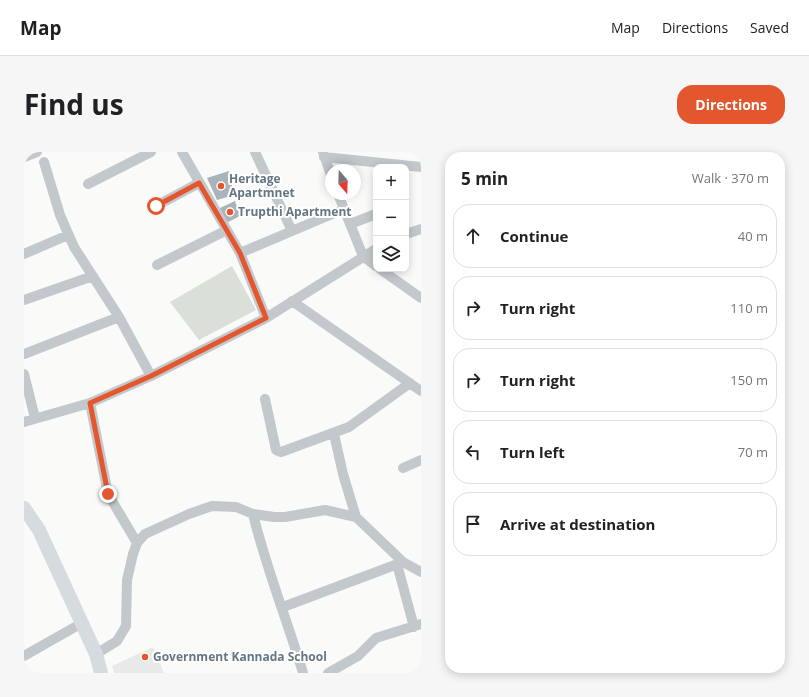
<!DOCTYPE html>
<html lang="en">
<head>
<meta charset="utf-8">
<style>
	body { margin:0; font-family:"Open Sans",sans-serif; background:#f6f6f6; color:#202124 }
	.controls { position:absolute; right:12px; top:12px; display:grid; overflow:hidden; border-radius:8px; box-shadow:0 2px 10px #0003 }
	.controls button { width:36px; height:36px; display:grid; place-items:center; padding:0; border:0; border-bottom:1px solid #e0e0e0; background:#fff; color:#202124; font:20px sans-serif }
	.compass { position:absolute; left:301px; top:12px; width:36px; height:36px; border-radius:50%; background:#fff; box-shadow:0 2px 10px #0003; rotate:161deg }
	.stop { position:absolute; width:12px; height:12px; margin:-9px; border:3px solid #e4572e; border-radius:50%; background:#fff }
	.stop.end { background:#e4572e; border-color:#fff; box-shadow:0 1px 4px #0008 }
	.list { margin:0; padding:0; list-style:none }
	h2 { display:flex; justify-content:space-between; align-items:center; height:52px; margin:0; padding:0 16px; font-size:17px }
	h2 small { font-size:13px; font-weight:400; color:#757577 }
	.list li { display:grid; grid-template-columns:26px 1fr auto; gap:12px; align-items:center; box-sizing:border-box; height:64px; margin:0 8px 8px; padding:0 8px; border:1px solid #e0e0e0; border-radius:16px }
	.list b { display:block; font-size:15px; white-space:nowrap }
	.list em { font-size:13px; font-style:normal; color:#757577 }
	.icon { flex:none; width:22px; height:22px; fill:none; stroke:currentColor; stroke-width:2; stroke-linecap:round; stroke-linejoin:round }
	.map { position:relative; flex:none; width:397px; height:521px; overflow:hidden; border-radius:16px }
	header { display:flex; align-items:center; gap:24px; box-sizing:border-box; height:56px; padding:0 20px; background:#fff; border-bottom:1px solid #e0e0e0 }
	header strong { font-size:19px }
	nav { display:flex; gap:22px; margin-inline-start:auto; font-size:14px }
	.intro { display:flex; align-items:center; justify-content:space-between; box-sizing:border-box; height:96px; padding:0 24px }
	h1 { margin:0; font-size:28px }
	.button { padding:10px 18px; border-radius:16px; background:#e4572e; color:#fff; font-size:14px; font-weight:700 }
	main { display:flex; gap:24px; padding:0 24px }
	aside { flex:1; background:#fff; border-radius:16px; box-shadow:0 2px 10px #0003 }
	.map>svg:first-child { display:block }
	.built { fill:#e8e9e9 }
	.green { fill:#dadfd7 }
	.building { fill:#aab3b9 }
	.lines { fill:none; stroke-linecap:round; stroke-linejoin:round }
	.street { stroke:#c3c8cc; stroke-width:10 }
	.secondary { stroke:#d6dbdf; stroke-width:14 }
	.route { stroke:#e4572e; stroke-width:5 }
	.poi-dot { fill:#e4572e; stroke:#fff; stroke-width:1.5 }
	.labels { text-anchor:middle; stroke-width:4; stroke-linejoin:round; paint-order:stroke }
	.poi-label { font-size:12px; font-weight:bold; fill:#657683; stroke:#fff; text-anchor:start }
</style>
</head>
<body>
<header>
<strong>Map</strong>
<nav><a>Map</a><a>Directions</a><a>Saved</a></nav>
</header>
<div class="intro"><h1>Find us</h1><a class="button">Directions</a></div>
<main>
<div class="map">
<svg width="397" height="521" viewBox="0 0 397 521">
	<rect width="100%" height="100%" fill="#fafaf8"/>
	<!-- built -->
	<path class="built" d="M129 495 140 521H90L88 514Z"/>
	<!-- green -->
	<path class="green" d="M208 114 232 158 175 188 146 150Z"/>
	<!-- building -->
	<path class="building" d="M205 19 210 43 193 48 183 26Z
		M211 49 216 64 202 71 196 56Z"/>
	<g class="lines">
		<!-- street -->
		<path class="street" d="M158 0 216 101 242 166
			M231 0 268 79
			M299 0 307 23
			M0 5 13 0
			M300 5 397 15
			M20 10 36 63 50 95 95 165 127 224
			M64 32 127 0
			M314 42 339 104 352 114
			M132 54 175 31
			M326 72 352 62
			M382 82 397 77
			M216 101 320 57
			M0 102 44 83
			M133 113 203 78
			M356 117 397 146
			M0 148 69 124
			M268 149 397 239
			M0 202 95 165
			M0 222 11 266
			M241 247 252 298 257 300 325 275 386 231
			M66 251 84 342 113 391
			M0 270 66 251 127 224 242 166 352 97
			M310 282 319 322 332 365
			M379 316 397 308
			M229 362C242 416 263 468 279 521
			M373 412 390 475
			M259 455 379 410
			M72 502 93 489 102 474 103 428 109 402 113 391 121 382 165 362 188 354 212 355 229 362 250 365H261L301 358 332 365 379 410 397 420
			M0 504 58 471
			M304 521 334 504 352 486 397 472"/>
		<!-- secondary -->
		<path class="secondary" d="M0 356 15 378 72 502 77 521"/>
	</g>
	<g class="lines">
		<!-- route -->
		<path class="route" d="M84 342 66 251 127 224 242 166 216 101 175 31 132 54"/>
	</g>
	<!-- markers -->
	<g class="poi-dot">
		<circle cx="197" cy="34" r="4"/>
		<circle cx="206" cy="60" r="4"/>
		<circle cx="121" cy="505" r="4"/>
	</g>
	<g class="labels">
		<!-- poi labels -->
		<g class="poi-label">
			<text x="205" y="31">Heritage<tspan x="205" dy="14">Apartmnet</tspan></text>
			<text x="214" y="64">Trupthi Apartment</text>
			<text x="129" y="509">Government Kannada School</text>
		</g>
	</g>
</svg>
<div class="controls">
<button>+</button>
<button>−</button>
<button><svg class="icon" aria-label="layers" viewBox="0 0 24 24"><path d="M12 4l9 5-9 5-9-5zM3 14l9 5 9-5"/></svg></button>
</div>
<svg class="compass" viewBox="-18 -18 36 36"><path d="M0-13l5 13h-10z" fill="#e53935"/><path d="M0 13l5-13h-10z" fill="#757577"/></svg>
<div class="stop" style="left:132px;top:54px"></div>
<div class="stop end" style="left:84px;top:342px"></div>
</div>
<aside>
<h2>5 min<small>Walk · 370 m</small></h2>
<ul class="list">
<li><svg class="icon" aria-label="ahead" viewBox="0 0 24 24"><path d="M12 20V5M6 11l6-6 6 6"/></svg><div><b>Continue</b></div><em>40 m</em></li>
<li><svg class="icon" aria-label="right" viewBox="0 0 24 24"><path d="M7 20v-9h11M14 6l5 5-5 5"/></svg><div><b>Turn right</b></div><em>110 m</em></li>
<li><svg class="icon" aria-label="right" viewBox="0 0 24 24"><path d="M7 20v-9h11M14 6l5 5-5 5"/></svg><div><b>Turn right</b></div><em>150 m</em></li>
<li><svg class="icon" aria-label="left" viewBox="0 0 24 24"><path d="M17 20v-9H6M10 6l-5 5 5 5"/></svg><div><b>Turn left</b></div><em>70 m</em></li>
<li><svg class="icon" aria-label="arrive" viewBox="0 0 24 24"><path d="M6 21V4h12l-3 4 3 4H6"/></svg><div><b>Arrive at destination</b></div></li>
</ul>
</aside>
</main>
</body>
</html>
